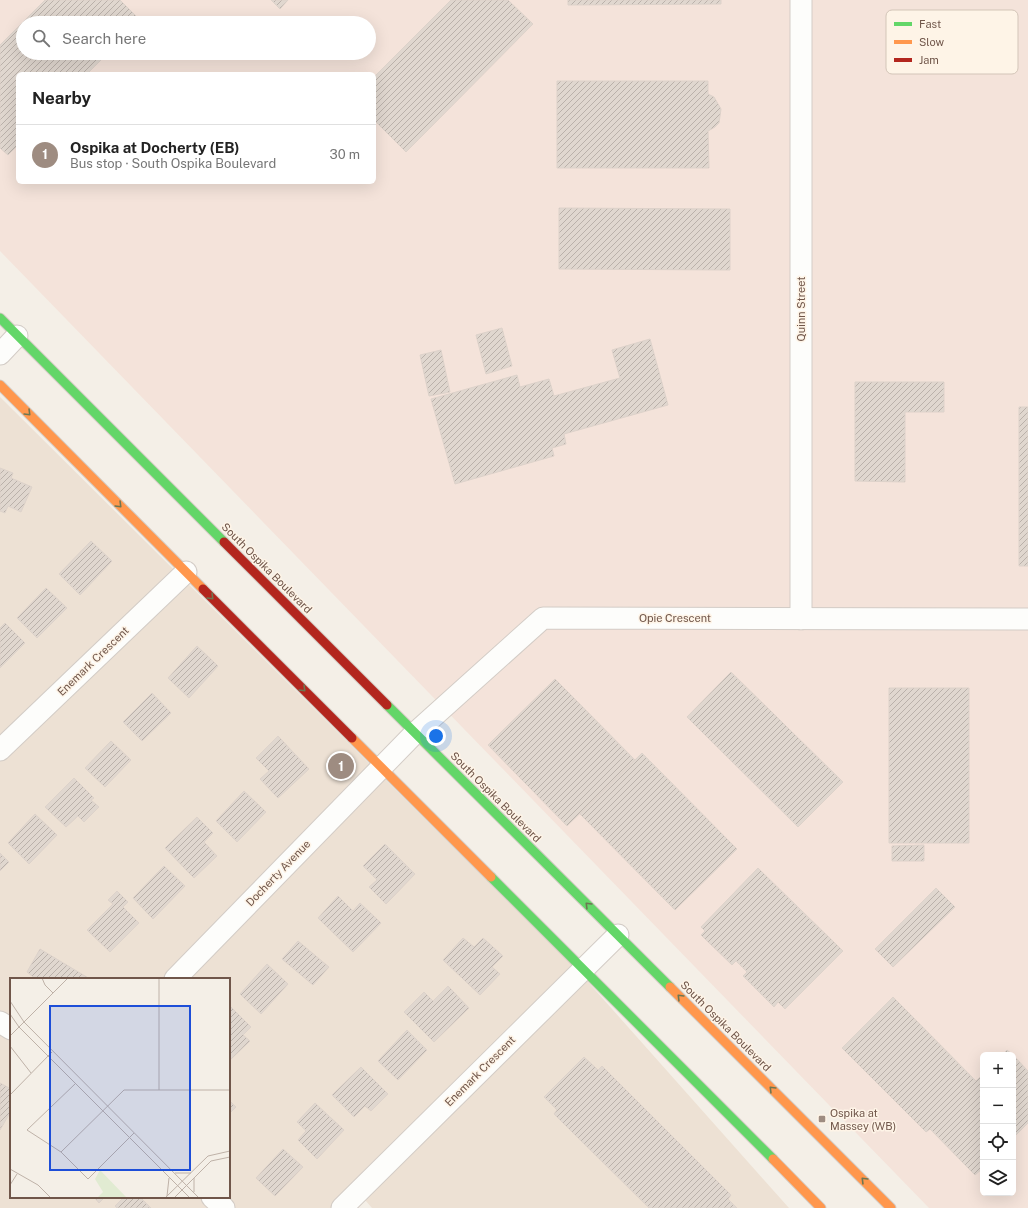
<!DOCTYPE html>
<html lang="en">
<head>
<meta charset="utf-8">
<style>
	body { margin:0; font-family:"Public Sans",sans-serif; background:#f2f2f2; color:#222 }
	.controls { position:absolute; right:12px; bottom:12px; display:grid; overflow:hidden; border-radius:6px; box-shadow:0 4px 16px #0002 }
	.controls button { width:36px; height:36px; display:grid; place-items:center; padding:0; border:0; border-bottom:1px solid #e0e0e0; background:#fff; color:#222; font:20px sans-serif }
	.you { position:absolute; left:436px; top:736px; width:14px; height:14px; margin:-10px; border:3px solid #fff; border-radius:50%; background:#1a73e8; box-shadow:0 0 0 6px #1a73e833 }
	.badge { display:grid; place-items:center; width:26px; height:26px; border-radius:50%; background:#9e8c81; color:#fff; font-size:13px; font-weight:700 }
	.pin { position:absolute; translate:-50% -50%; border:2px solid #fff; box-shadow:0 1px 4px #0006 }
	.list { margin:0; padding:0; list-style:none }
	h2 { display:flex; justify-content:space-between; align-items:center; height:52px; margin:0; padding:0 16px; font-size:17px }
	h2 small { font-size:13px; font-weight:400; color:#767676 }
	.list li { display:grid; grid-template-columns:26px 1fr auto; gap:12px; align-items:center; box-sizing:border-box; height:60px; padding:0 16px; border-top:1px solid #e0e0e0 }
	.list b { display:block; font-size:15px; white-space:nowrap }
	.list p { margin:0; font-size:13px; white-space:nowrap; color:#767676 }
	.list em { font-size:13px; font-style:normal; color:#767676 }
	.icon { flex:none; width:22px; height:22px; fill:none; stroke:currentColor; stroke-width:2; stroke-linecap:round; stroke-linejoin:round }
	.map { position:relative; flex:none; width:1028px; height:1208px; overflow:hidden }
	.search { position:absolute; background:#fff; box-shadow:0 4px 16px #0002; left:16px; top:16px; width:360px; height:44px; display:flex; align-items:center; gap:10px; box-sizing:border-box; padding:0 14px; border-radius:22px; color:#767676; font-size:15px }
	.panel { position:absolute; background:#fff; box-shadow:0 4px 16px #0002; left:16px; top:72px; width:360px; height:112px; border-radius:6px }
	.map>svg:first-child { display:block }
	.residential { fill:#ede1d4; fill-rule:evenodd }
	.commercial { fill:#f4e3da; fill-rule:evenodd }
	.building { fill:url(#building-hatch); stroke:#ddd2ca }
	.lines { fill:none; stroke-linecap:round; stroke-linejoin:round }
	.street-casing { stroke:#d3ccc6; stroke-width:23 }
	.fast-casing { stroke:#d3cbc4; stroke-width:11 }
	.slow-casing { stroke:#d3cbc4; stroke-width:11 }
	.jam-casing { stroke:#d3cbc4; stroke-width:11 }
	.street { stroke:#fdfdfb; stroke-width:21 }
	.fast { stroke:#63d668; stroke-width:9 }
	.slow { stroke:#ff974d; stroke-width:9 }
	.jam { stroke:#b3261e; stroke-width:9 }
	.oneway { stroke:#6d7652 }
	.poi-dot { fill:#9e8c81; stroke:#fef4e7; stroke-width:1.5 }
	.labels { text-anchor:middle; stroke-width:3; stroke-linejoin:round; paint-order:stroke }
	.street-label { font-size:11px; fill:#70564a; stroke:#fef4e7 }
	.poi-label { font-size:11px; fill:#70564a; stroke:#fef4e7; text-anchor:start }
	.inset-road { fill:none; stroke:#bfb2a8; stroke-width:1 }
	.view { fill:#1d4ed8; fill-opacity:0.15; stroke:#1d4ed8; stroke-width:2 }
	.inset-edge { fill:none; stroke:#70564a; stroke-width:2 }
	.key { fill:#fef4e7; stroke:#d3c5b8; stroke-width:1 }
	.key-label { font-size:11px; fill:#70564a }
</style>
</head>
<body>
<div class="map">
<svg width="1028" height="1208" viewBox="0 0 1028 1208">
	<defs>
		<pattern id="building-hatch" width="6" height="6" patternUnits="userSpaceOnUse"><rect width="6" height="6" fill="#e0d7cf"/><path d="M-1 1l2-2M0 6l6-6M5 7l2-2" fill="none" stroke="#bab1aa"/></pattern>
	</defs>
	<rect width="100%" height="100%" fill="#f4efe7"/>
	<!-- residential -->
	<path class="residential" d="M0 397 580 973 789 1208H372L359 1193 344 1208H0ZM11 979H229V1197H11Z"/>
	<!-- commercial -->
	<path class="commercial" d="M0 0H1028V1208H929L0 251ZM23 23H369V53H23ZM18 74H374V182H18ZM983 1055H1013V1193H983Z"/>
	<!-- building -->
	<path class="building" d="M45 0H120L140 20 137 23H23V53H108L87 74H18V145L8 155 0 148V45Z
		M271 0H288L280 9Z
		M451 0H508L533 24 406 152 374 120V77Z
		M568 0H721V4L568 5Z
		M557 81H708V94L714 97 721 109 719 123 715 127 708 131 709 168H557Z
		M559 208 730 209V270L559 269Z
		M502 328 512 366 486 374 476 335Z
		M650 339 668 405 564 434 566 444 552 448 554 456 455 484 431 399 517 375 520 387 549 379 554 396 620 378 612 350Z
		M441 350 450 392 429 396 420 355Z
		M855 382H944V412H905V482L855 481Z
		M1019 407H1028V566H1019Z
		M0 468 13 473 11 478 32 487 21 512 8 506 5 513 0 511Z
		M91 541 112 561 80 595 59 574Z
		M46 588 67 608 37 638 17 618Z
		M5 623 25 643 0 668V628Z
		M197 646 218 666 189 698 168 678Z
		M731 672 843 782 798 827 687 717Z
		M555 679 635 760 567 826 488 745Z
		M889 688H969V843H889Z
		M152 693 171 713 142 741 123 722Z
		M278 736 309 769 278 798 260 779 269 771 256 758Z
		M111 741 131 760 105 787 85 768Z
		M642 753 737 849 675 910 580 814Z
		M74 778 94 798 91 800 99 807 84 822 78 816 66 827 45 807Z
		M244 791 266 812 237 842 216 821Z
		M35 814 57 835 29 864 8 843Z
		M197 817 213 833 204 842 217 856 194 878 165 848Z
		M385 844 415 874 386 904 369 887 377 880 363 866Z
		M924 845V861H892V846Z
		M0 853 9 862 0 871Z
		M164 866 185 886 153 919 133 898Z
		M758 868 843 951 785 1009 778 1002 774 1007 743 976 747 972 736 961 732 965 701 935 705 931 701 927Z
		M936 888 955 907 893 967 875 949Z
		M117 891 128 902 123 907 139 923 110 952 87 930 113 904 108 900Z
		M338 896 353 911 360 903 381 923 353 952 318 918Z
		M463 938 474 947 483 938 503 956 492 967 500 974 480 995 443 960Z
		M298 941 329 967 313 985 282 959Z
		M40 949 90 979H36L27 972Z
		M267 964 288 984 261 1014 240 994Z
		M448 986 469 1008 434 1042 404 1012 424 992 433 1001Z
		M893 997 976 1081 983 1074V1168L975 1175 930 1129 926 1132 842 1048Z
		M231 1007 251 1027 243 1035 250 1041 229 1061V1008Z
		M407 1030 427 1050 398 1080 378 1061Z
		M1007 1050 1013 1055H1002Z
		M1013 1055 1028 1071V1123L1013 1138Z
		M584 1057 598 1070 602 1066 731 1195 728 1199 737 1208H649L554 1114 557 1110 544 1097Z
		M361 1067 388 1094 371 1111 365 1106 354 1117 332 1095Z
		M0 1083 11 1089V1111L0 1130Z
		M229 1100 236 1107 229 1114Z
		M315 1103 344 1130 317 1159 298 1140 306 1131 297 1122Z
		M283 1149 303 1167 275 1196 256 1178Z
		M94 1197H105L99 1203Z
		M124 1197H140L151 1208H117L115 1206Z"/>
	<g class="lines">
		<defs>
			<path id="street" d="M801 0V619
				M0 354 17 336
				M0 750 186 572
				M175 979 415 733 543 618 1028 619
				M0 1022 11 1029
				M212 1197 224 1208
				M342 1208 618 935"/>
			<path id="fast" d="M0 318 224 542
				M387 705 670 987
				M491 877 773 1159"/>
			<path id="slow" d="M0 385 203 589
				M352 738 491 877
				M670 987 891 1208
				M773 1159 821 1208"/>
			<path id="jam" d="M224 542 387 705
				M203 589 352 738"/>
		</defs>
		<!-- street casing -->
		<use href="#street" class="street-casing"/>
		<!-- fast casing -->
		<use href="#fast" class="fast-casing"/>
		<!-- slow casing -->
		<use href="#slow" class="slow-casing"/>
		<!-- jam casing -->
		<use href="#jam" class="jam-casing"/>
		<!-- street -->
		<use href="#street" class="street"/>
		<!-- fast -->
		<use href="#fast" class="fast"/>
		<!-- slow -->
		<use href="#slow" class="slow"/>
		<!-- jam -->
		<use href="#jam" class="jam"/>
	</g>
	<!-- one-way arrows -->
	<defs><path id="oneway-chevron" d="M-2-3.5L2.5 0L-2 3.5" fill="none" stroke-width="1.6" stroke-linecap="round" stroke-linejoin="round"/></defs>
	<g class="oneway">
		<use href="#oneway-chevron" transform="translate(28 413) rotate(45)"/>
		<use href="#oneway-chevron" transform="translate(119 505) rotate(45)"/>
		<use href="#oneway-chevron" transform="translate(211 597) rotate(45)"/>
		<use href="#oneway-chevron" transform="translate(303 689) rotate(45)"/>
		<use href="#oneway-chevron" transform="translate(588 905) rotate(-135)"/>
		<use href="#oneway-chevron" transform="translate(680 997) rotate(-135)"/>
		<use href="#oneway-chevron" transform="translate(772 1089) rotate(-135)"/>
		<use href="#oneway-chevron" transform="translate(864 1180) rotate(-135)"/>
	</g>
	<!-- markers -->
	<rect class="poi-dot" x="818" y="1115" width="8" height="8" rx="2"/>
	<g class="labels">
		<!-- street labels -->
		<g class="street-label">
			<text transform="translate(801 309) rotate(-90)" y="4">Quinn Street</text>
			<text transform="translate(267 568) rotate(45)" y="4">South Ospika Boulevard</text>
			<text x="675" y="622">Opie Crescent</text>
			<text transform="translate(93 661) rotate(-44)" y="4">Enemark Crescent</text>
			<text transform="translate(496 797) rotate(45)" y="4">South Ospika Boulevard</text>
			<text transform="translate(278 873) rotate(-46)" y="4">Docherty Avenue</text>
			<text transform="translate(726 1026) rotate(45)" y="4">South Ospika Boulevard</text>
			<text transform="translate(480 1071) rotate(-45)" y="4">Enemark Crescent</text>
		</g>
		<!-- poi labels -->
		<g class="poi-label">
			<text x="830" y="1117">Ospika at<tspan x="830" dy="13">Massey (WB)</tspan></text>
		</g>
	</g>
	<!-- overview -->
	<g transform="translate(10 978)">
		<rect width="220" height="220" fill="#f4efe7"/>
		<path d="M90 192 117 220H87L93 214 85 201Z" fill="#e1ebd2"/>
		<path class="inset-road" d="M32 0 35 7 43 15M149 0V112M0 23 14 44 189 220M0 36 9 49 180 220M0 58 58 0M0 68 21 95M65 106 17 152 51 174 78 201 124 155M0 117 42 74M51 174 114 112H220M0 191 28 207 41 220M165 195H181M0 207 7 196M184 214V200M157 218 159 200M155 220 198 178 220 173M164 220 201 183 220 179"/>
		<path class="view" d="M40 28H180V192H40Z"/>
		<rect width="220" height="220" class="inset-edge"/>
	</g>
	<!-- legend -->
	<rect x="886" y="10" width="132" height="64" rx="6" class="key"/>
	<rect x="894" y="22" width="18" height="4" fill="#63d668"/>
	<rect x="894" y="40" width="18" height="4" fill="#ff974d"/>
	<rect x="894" y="58" width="18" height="4" fill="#b3261e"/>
	<g class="key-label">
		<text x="919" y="28">Fast</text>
		<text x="919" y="46">Slow</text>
		<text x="919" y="64">Jam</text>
	</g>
</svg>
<div class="controls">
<button>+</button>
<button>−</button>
<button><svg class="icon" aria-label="locate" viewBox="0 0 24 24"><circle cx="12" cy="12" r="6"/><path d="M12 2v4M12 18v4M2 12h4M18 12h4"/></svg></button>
<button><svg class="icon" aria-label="layers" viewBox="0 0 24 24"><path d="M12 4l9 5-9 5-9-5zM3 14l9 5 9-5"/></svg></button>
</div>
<div class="you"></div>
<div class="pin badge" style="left:341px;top:766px">1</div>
<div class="search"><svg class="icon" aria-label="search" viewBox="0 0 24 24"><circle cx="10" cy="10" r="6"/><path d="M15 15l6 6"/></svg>Search here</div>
<section class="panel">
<h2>Nearby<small></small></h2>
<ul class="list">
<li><span class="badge">1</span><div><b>Ospika at Docherty (EB)</b><p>Bus stop · South Ospika Boulevard</p></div><em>30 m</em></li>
</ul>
</section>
</div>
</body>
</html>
